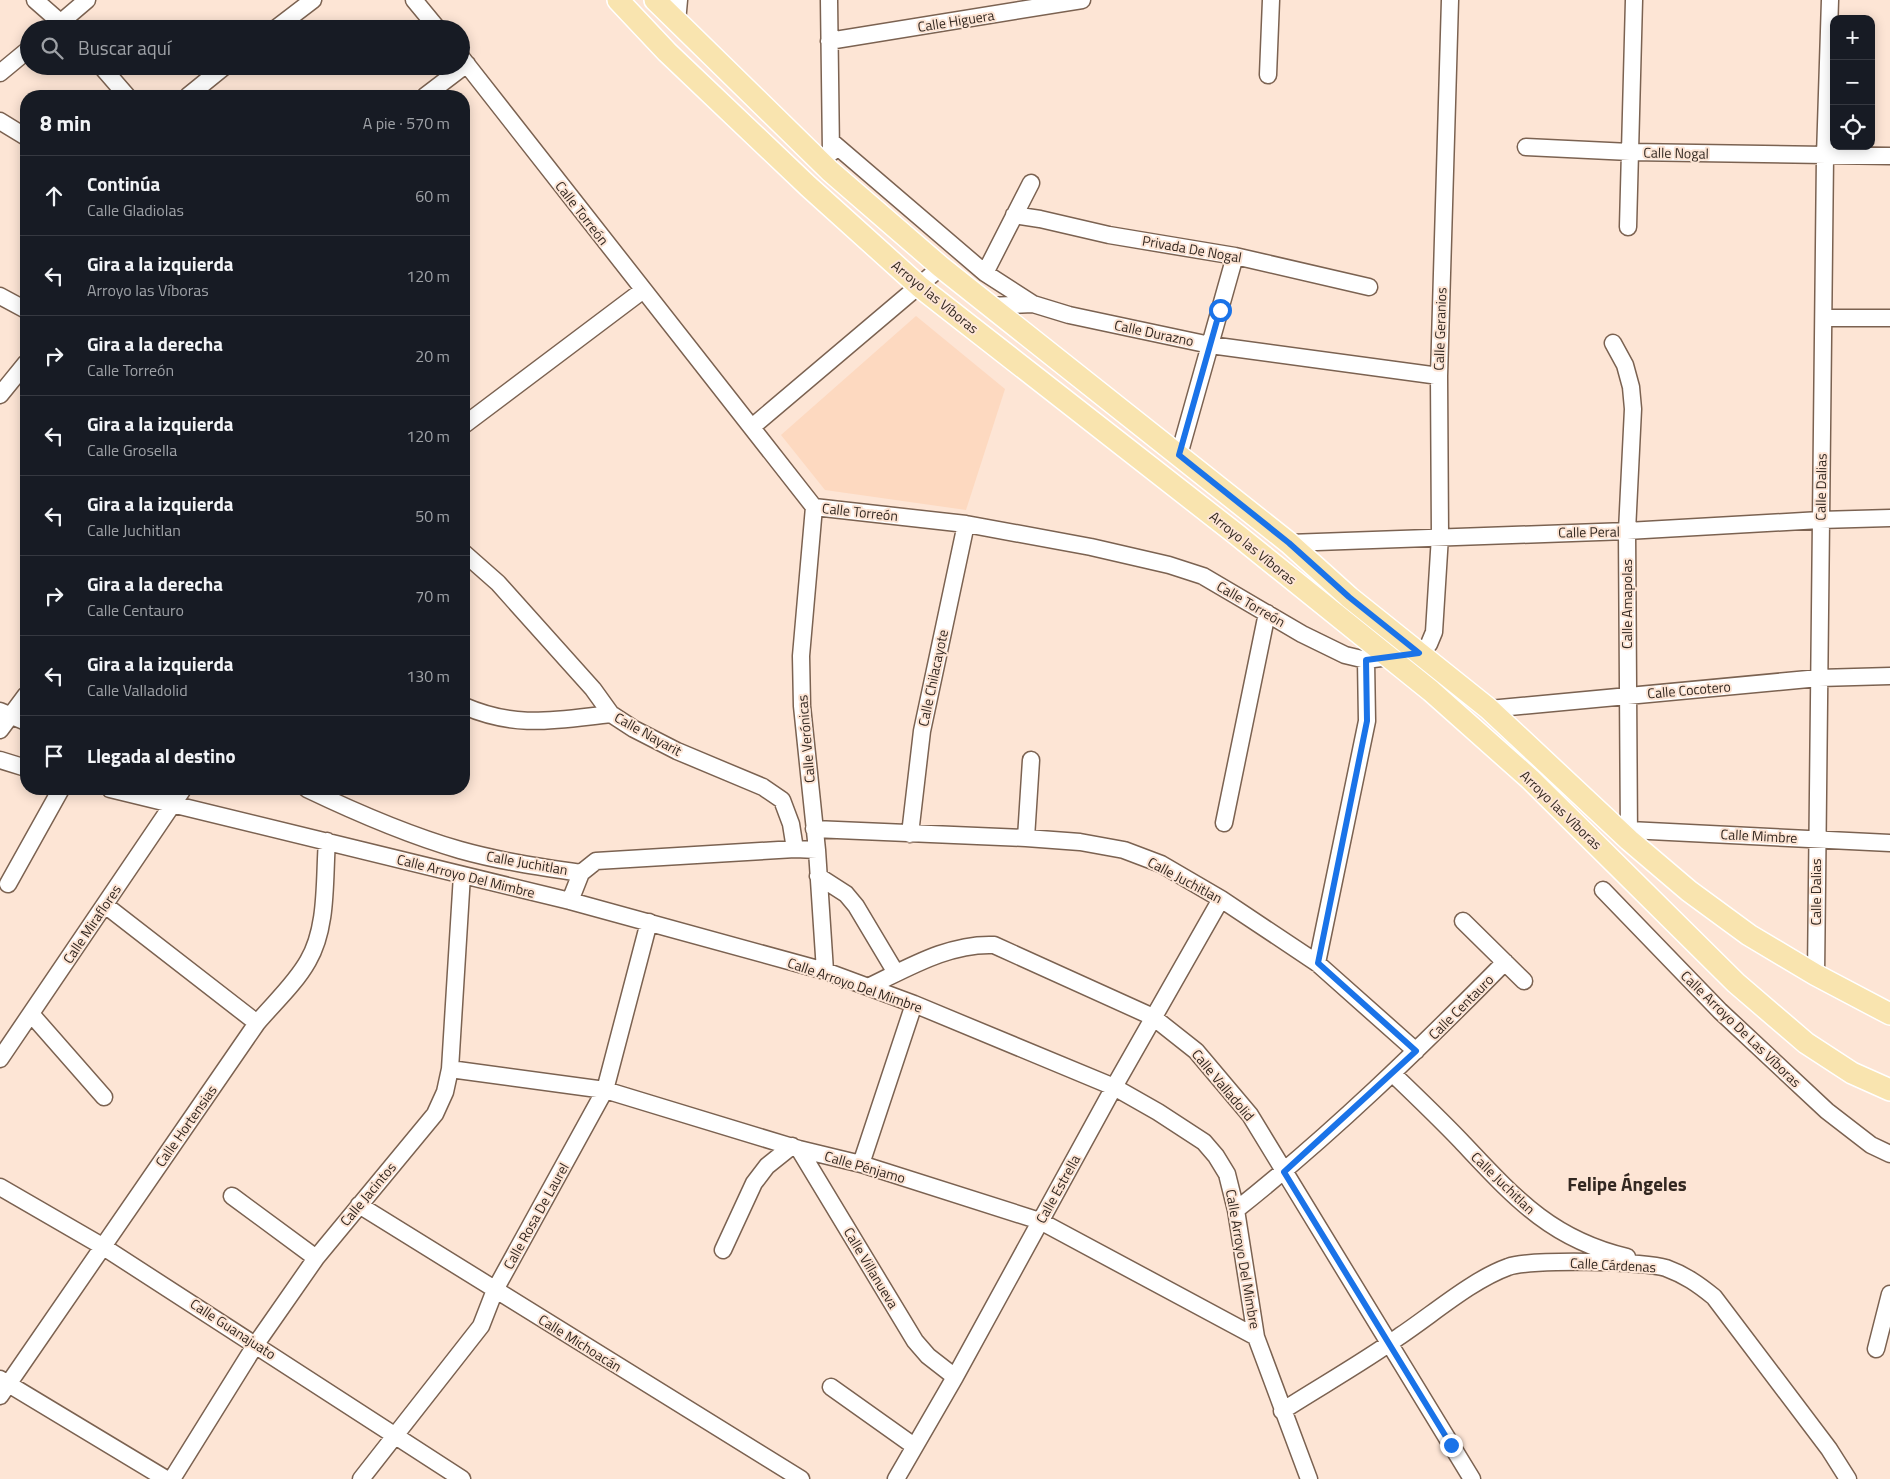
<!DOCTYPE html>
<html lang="es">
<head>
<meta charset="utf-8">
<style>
	body { margin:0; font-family:"Titillium Web",sans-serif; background:#242831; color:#f1f3f6 }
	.controls { position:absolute; right:15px; top:15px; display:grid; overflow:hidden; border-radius:10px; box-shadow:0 2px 12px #0003 }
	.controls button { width:45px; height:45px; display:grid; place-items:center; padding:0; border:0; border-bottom:1px solid #363941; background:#171b24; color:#f1f3f6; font:25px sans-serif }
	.stop { position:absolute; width:15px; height:15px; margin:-11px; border:4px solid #1a73e8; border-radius:50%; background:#fff }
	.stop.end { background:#1a73e8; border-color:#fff; box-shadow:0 1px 5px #0008 }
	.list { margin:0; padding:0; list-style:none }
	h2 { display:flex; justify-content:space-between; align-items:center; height:65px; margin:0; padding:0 20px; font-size:21px }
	h2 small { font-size:16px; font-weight:400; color:#9ea1a6 }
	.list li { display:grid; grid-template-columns:32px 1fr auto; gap:15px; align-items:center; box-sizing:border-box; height:80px; padding:0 20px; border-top:1px solid #363941 }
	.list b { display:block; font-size:19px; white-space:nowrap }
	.list p { margin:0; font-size:16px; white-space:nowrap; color:#9ea1a6 }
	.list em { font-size:16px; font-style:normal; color:#9ea1a6 }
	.icon { flex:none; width:28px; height:28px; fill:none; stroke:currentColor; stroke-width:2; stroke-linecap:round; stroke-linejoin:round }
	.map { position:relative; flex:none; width:1890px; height:1479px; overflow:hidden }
	.search { position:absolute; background:#171b24; box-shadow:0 2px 12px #0003; left:20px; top:20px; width:450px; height:55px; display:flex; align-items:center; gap:12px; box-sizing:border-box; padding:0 18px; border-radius:28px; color:#9ea1a6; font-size:19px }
	.panel { position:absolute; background:#171b24; box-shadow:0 2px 12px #0003; left:20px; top:90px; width:450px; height:705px; border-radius:20px }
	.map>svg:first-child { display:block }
	.built { fill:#fdd9c0 }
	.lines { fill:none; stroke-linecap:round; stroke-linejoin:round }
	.minor-casing { stroke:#7b6251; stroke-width:19 }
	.major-casing { stroke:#fff; stroke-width:24 }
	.minor { stroke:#fff; stroke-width:16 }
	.major { stroke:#f9e4af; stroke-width:21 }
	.route { stroke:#1a73e8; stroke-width:6 }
	.labels { text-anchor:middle; stroke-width:4; stroke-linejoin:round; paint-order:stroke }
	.street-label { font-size:14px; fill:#332821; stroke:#fde5d5 }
	.district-label { font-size:19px; font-weight:bold; fill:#332821; stroke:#fde5d5 }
</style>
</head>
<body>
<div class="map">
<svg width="1890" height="1479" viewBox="0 0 1890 1479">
	<rect width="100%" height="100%" fill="#fde5d5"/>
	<!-- built -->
	<path class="built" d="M916 316 1005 389 966 510 825 490 781 435Z"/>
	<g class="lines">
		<defs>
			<path id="minor" d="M35 0 68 29
				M414 0 438 29
				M829 0 831 153
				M677 22 679 0
				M53 29 87 0
				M275 29 313 0
				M829 41 1082 0
				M461 57 814 507 966 524 1091 547 1169 565 1203 576 1302 634 1345 655 1366 660 1419 653 1429 644 1434 632 1440 536 1439 376 1450 0
				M101 66 127 96
				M0 73 29 49
				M1268 75 1271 0
				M188 96 225 66
				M425 96 467 64
				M0 121 26 137
				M832 142 985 273 1033 304
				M1526 147 1630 152 1890 156
				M1014 215 1040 219 1109 235 1235 256 1369 287
				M1628 227 1634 0
				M985 273 1031 183
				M0 296 26 310
				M989 306 1033 304 1069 315 1210 345 1439 376
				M1824 318H1890
				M1613 343 1625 365 1631 387 1633 409 1627 531 1629 840
				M0 395 26 363
				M464 425 642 291
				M752 427 941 267
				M1179 455 1235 256
				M814 507 801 656 802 706 817 850 825 971
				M1289 543 1627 531 1820 520 1890 518
				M464 553 498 583 593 689 611 714 634 729 677 751 763 787 782 800 791 824 795 849
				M464 706C517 729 555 720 611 714
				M1489 709 1819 678 1890 676
				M0 711 26 722
				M0 730 26 695
				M0 760 26 768
				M110 789 570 901 825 971 914 1004 1114 1087 1158 1112 1204 1142 1216 1156 1227 1174 1236 1210 1256 1337 1309 1479
				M307 789C355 812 408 835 460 850 499 861 540 867 581 873L596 861 795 849 817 850
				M1224 823 1267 613
				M814 829 1026 838 1080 842 1124 850 1161 864 1221 899 1317 963 1416 1051
				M1629 830 1890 843
				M910 834 922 731 966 524
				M1026 838 1031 760
				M818 876 846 894 856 906 896 973
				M8 884 61 789
				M1603 890 1720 1011 1827 1111 1871 1145 1890 1154
				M570 901 581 873
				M105 905 257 1023
				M1463 921 1524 981
				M1317 963 1367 721 1366 660
				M1816 975 1825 156 1830 0
				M868 987C908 968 949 943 994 945L1153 1017 1196 1051 1250 1115 1472 1479
				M32 1015 104 1097
				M0 1059 183 789
				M450 1069 605 1090 799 1149 861 1164 1040 1221 1256 1337
				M1393 1074C1416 1096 1439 1118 1461 1141 1513 1196 1550 1239 1627 1257
				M799 1149 915 1341 928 1356 955 1377
				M861 1164 914 1004
				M0 1187 102 1246 462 1479
				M232 1196 316 1258
				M359 1205 801 1479
				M1236 1210C1332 1134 1419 1049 1505 962
				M723 1250 754 1183 767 1166 792 1146
				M1876 1349 1890 1294
				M0 1379 166 1479
				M831 1387 914 1446
				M0 1396 257 1023C274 1003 295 984 308 961 328 927 324 879 327 841
				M1282 1411C1321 1386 1362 1363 1400 1336 1433 1314 1472 1280 1508 1267 1528 1259 1645 1261 1666 1268 1685 1275 1698 1284 1714 1297L1829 1449 1848 1479
				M172 1479 256 1344 316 1258 435 1114 445 1092 450 1069 462 875
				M361 1479 481 1326 495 1290 605 1090 649 922
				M896 1479 955 1377 1114 1087 1221 899"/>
			<path id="major" d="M618 0 667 52 808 186 920 287 1236 534 1431 691 1530 779 1736 983 1806 1043 1852 1073 1890 1090
				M655 0 830 171 941 267 1289 543 1349 597 1489 709 1629 840 1689 891 1749 935 1816 975 1890 1014"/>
		</defs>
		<!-- minor casing -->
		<use href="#minor" class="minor-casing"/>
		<!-- major casing -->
		<use href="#major" class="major-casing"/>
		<!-- minor -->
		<use href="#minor" class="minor"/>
		<!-- major -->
		<use href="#major" class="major"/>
	</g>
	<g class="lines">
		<!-- route -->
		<path class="route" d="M1220 310 1179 455 1289 543 1349 597 1419 653 1366 660 1367 721 1318 963 1416 1051 1284 1172 1451 1445"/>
	</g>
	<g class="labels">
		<!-- street labels -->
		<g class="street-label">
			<text transform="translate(956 21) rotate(-9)" y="5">Calle Higuera</text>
			<text transform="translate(1676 153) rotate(1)" y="5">Calle Nogal</text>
			<text transform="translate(582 213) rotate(52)" y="5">Calle Torreón</text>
			<text transform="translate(1192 249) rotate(10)" y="5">Privada De Nogal</text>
			<text transform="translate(935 297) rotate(39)" y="5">Arroyo las Víboras</text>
			<text transform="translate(1440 329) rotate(-88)" y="5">Calle Geranios</text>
			<text transform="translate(1154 333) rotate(12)" y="5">Calle Durazno</text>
			<text transform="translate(1821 487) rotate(-89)" y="5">Calle Dalias</text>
			<text transform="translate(860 512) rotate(6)" y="5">Calle Torreón</text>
			<text transform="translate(1589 532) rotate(-1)" y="5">Calle Peral</text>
			<text transform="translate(1253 548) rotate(39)" y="5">Arroyo las Víboras</text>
			<text transform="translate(1251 604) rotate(30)" y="5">Calle Torreón</text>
			<text transform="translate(1627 604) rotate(-90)" y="5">Calle Amapolas</text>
			<text transform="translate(933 678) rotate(-78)" y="5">Calle Chilacayote</text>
			<text transform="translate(1689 690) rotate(-5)" y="5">Calle Cocotero</text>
			<text transform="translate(648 734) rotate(29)" y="5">Calle Nayarit</text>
			<text transform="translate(806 739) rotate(-95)" y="5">Calle Verónicas</text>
			<text transform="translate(1561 810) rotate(44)" y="5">Arroyo las Víboras</text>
			<text transform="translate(1759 836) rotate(3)" y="5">Calle Mimbre</text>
			<text transform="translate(527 863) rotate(10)" y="5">Calle Juchitlan</text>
			<text transform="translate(466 876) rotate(14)" y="5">Calle Arroyo Del Mimbre</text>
			<text transform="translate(1185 880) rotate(28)" y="5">Calle Juchitlan</text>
			<text transform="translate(1816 892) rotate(-90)" y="5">Calle Dalias</text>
			<text transform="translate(92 924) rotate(-56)" y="5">Calle Miraflores</text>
			<text transform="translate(855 985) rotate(19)" y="5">Calle Arroyo Del Mimbre</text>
			<text transform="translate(1461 1007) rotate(-45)" y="5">Calle Centauro</text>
			<text transform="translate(1741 1029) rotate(44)" y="5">Calle Arroyo De Las Víboras</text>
			<text transform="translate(1223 1085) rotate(50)" y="5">Calle Valladolid</text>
			<text transform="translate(186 1126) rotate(-55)" y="5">Calle Hortensias</text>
			<text transform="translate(865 1167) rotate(16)" y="5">Calle Pénjamo</text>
			<text transform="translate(1503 1183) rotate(44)" y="5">Calle Juchitlan</text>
			<text transform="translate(1058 1189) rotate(-61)" y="5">Calle Estrella</text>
			<text transform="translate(368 1194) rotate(-50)" y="5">Calle Jacintos</text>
			<text transform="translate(536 1216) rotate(-61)" y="5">Calle Rosa De Laurel</text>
			<text transform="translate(1243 1259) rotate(80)" y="5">Calle Arroyo Del Mimbre</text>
			<text transform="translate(1613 1265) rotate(3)" y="5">Calle Cárdenas</text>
			<text transform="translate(871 1268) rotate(59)" y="5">Calle Villanueva</text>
			<text transform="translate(233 1329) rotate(33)" y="5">Calle Guanajuato</text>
			<text transform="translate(580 1343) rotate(32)" y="5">Calle Michoacán</text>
		</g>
		<!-- district labels -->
		<g class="district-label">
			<text x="1627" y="1191">Felipe Ángeles</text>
		</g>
	</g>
</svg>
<div class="controls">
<button>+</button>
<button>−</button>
<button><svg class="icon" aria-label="locate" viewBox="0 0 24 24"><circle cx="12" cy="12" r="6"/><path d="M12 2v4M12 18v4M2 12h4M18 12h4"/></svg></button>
</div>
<div class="stop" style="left:1220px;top:310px"></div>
<div class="stop end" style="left:1451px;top:1445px"></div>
<div class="search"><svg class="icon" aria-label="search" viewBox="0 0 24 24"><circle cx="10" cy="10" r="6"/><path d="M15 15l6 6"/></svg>Buscar aquí</div>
<section class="panel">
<h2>8 min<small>A pie · 570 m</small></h2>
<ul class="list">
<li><svg class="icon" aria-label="ahead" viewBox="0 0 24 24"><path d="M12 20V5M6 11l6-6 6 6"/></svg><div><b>Continúa</b><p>Calle Gladiolas</p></div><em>60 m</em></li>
<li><svg class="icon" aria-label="left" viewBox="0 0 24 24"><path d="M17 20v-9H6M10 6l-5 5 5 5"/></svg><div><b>Gira a la izquierda</b><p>Arroyo las Víboras</p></div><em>120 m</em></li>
<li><svg class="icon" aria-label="right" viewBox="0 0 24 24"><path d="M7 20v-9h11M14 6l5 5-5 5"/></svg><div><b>Gira a la derecha</b><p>Calle Torreón</p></div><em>20 m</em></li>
<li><svg class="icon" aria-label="left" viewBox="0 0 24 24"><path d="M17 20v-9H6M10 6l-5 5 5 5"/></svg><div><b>Gira a la izquierda</b><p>Calle Grosella</p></div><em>120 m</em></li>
<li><svg class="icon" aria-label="left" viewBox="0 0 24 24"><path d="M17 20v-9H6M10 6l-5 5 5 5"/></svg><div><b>Gira a la izquierda</b><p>Calle Juchitlan</p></div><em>50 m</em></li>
<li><svg class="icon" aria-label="right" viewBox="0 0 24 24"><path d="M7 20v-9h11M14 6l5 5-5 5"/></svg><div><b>Gira a la derecha</b><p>Calle Centauro</p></div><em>70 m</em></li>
<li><svg class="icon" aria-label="left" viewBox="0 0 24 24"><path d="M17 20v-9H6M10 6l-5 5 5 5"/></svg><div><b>Gira a la izquierda</b><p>Calle Valladolid</p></div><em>130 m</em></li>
<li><svg class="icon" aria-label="arrive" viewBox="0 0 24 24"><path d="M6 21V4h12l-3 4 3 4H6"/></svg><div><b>Llegada al destino</b></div></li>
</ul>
</section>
</div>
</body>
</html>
